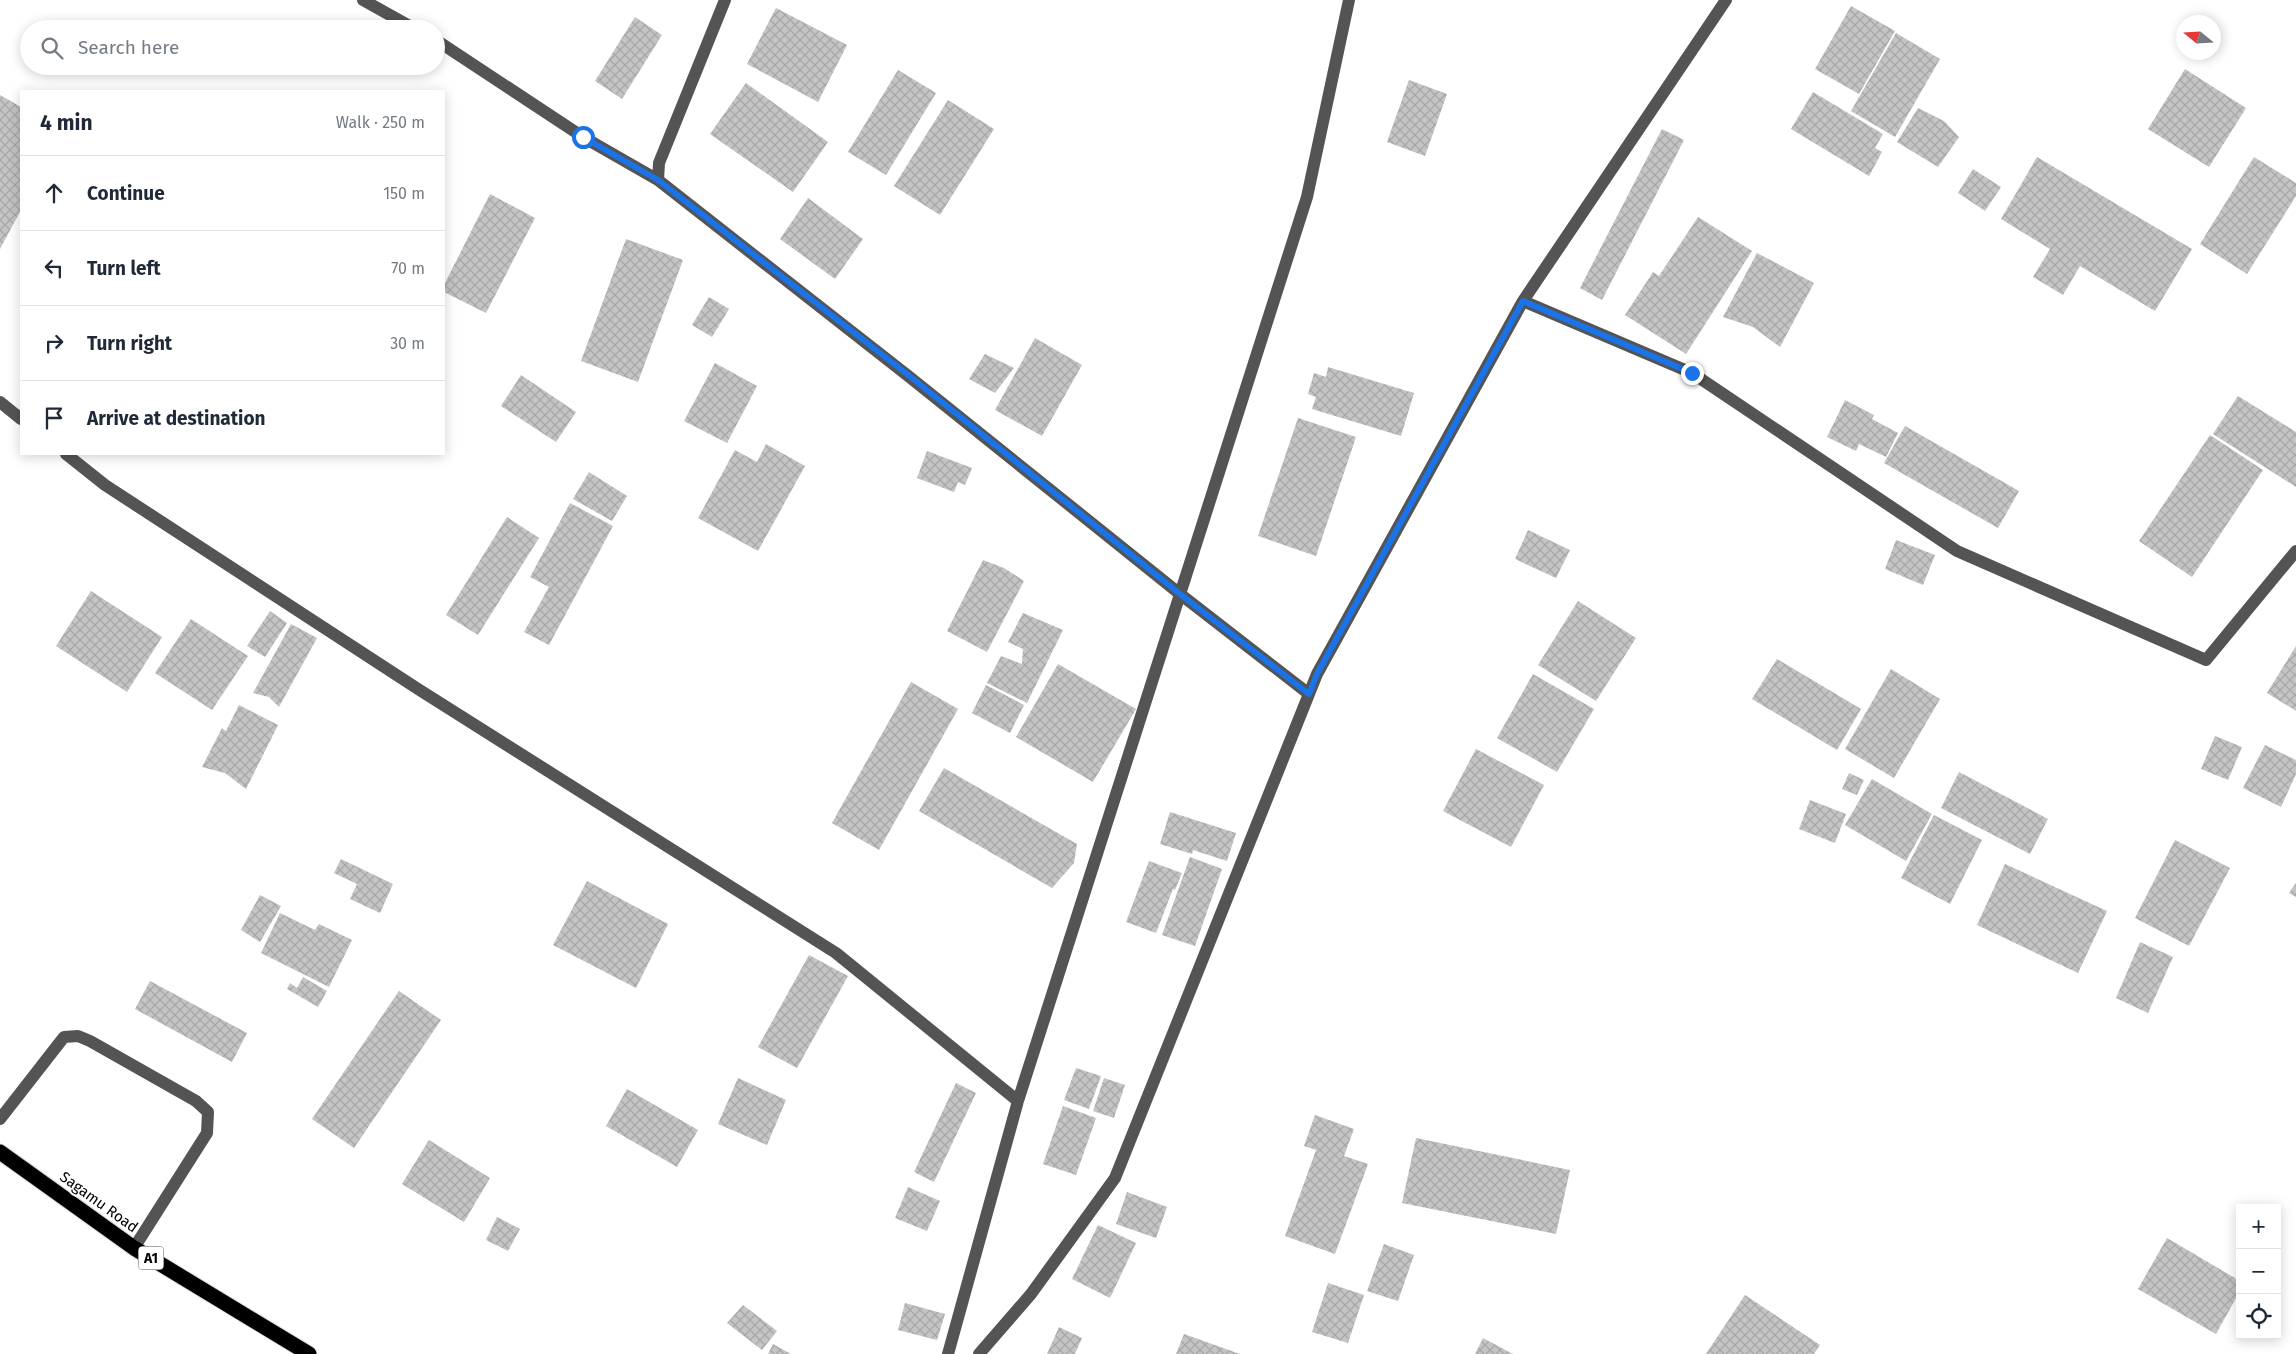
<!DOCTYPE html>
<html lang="en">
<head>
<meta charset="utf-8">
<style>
	body { margin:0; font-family:"Fira Sans",sans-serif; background:#f6f6f7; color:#1f2937 }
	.controls { position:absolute; right:15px; bottom:15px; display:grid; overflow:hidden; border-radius:0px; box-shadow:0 2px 12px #0003 }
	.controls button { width:45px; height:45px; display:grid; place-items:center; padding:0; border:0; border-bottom:1px solid #e0e1e3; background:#fff; color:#1f2937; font:25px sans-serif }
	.compass { position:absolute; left:2176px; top:15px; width:45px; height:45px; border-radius:50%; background:#fff; box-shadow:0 2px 12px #0003; rotate:288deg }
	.stop { position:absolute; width:15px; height:15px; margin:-11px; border:4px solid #1a73e8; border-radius:50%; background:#fff }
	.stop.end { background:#1a73e8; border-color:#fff; box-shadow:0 1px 5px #0008 }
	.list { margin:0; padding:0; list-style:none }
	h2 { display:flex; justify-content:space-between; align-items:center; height:65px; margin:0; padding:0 20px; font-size:21px }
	h2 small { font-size:16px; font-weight:400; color:#747a83 }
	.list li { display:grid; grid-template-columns:32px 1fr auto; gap:15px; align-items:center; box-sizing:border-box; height:75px; padding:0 20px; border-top:1px solid #e0e1e3 }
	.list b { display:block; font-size:19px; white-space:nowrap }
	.list em { font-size:16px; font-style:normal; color:#747a83 }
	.icon { flex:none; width:28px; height:28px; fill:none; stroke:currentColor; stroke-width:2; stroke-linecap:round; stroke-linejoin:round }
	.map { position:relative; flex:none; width:2296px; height:1354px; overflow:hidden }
	.search { position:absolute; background:#fff; box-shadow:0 2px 12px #0003; left:20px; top:20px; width:425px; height:55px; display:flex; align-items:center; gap:12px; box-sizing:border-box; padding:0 18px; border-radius:28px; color:#747a83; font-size:19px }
	.panel { position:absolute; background:#fff; box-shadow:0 2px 12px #0003; left:20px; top:90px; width:425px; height:365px; border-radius:0px }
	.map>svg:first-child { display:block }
	.building { fill:url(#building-cross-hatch) }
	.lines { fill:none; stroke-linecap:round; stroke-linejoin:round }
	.highway-casing { stroke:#dbdbdb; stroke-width:17 }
	.minor { stroke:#545454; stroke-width:12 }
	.highway { stroke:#000; stroke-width:15 }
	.route { stroke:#1a73e8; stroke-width:6 }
	.labels { text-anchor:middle; stroke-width:4; stroke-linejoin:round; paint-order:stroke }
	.shield { fill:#fff; stroke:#4c4c4c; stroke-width:1 }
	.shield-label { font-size:14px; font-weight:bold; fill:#000 }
	.street-label { font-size:15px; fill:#000; stroke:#fff }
</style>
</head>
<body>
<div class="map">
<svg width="2296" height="1354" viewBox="0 0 2296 1354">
	<defs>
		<pattern id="building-cross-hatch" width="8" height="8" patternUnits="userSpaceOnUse" patternTransform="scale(1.25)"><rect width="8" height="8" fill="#c4c4c4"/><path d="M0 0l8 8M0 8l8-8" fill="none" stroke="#a7a7a7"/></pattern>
	</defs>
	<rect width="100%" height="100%" fill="#fff"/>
	<!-- building -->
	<path class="building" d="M1851 6 1895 31 1859 94 1815 69Z
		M776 8 847 45 818 102 747 64Z
		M635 17 662 35 622 99 595 81Z
		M1896 33 1940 59 1895 137 1851 111Z
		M2185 69 2246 108 2209 167 2148 129Z
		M898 70 936 93 886 175 848 152Z
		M1409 80 1447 94 1425 156 1387 142Z
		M746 83 828 142 793 192 710 134Z
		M1813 92 1883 134 1875 148 1882 152 1869 176 1791 129Z
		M0 95 21 107V210L0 249Z
		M948 100 994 129 940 215 894 186Z
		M1918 108 1944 121 1959 137 1938 167 1897 142Z
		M1662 129 1684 140 1602 300 1580 288Z
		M2037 157 2192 249 2155 311 2080 266 2063 295 2033 277 2050 249 2001 219Z
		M2254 157 2296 183V196L2247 274 2200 244Z
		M1973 169 2001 187 1985 211 1958 193Z
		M490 194 535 218 486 313 444 292V285Z
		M808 198 863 239 835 279 780 239Z
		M1698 217 1752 251 1686 354 1625 315 1653 272 1659 276Z
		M626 239 683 260 638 382 581 361Z
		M1757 253 1814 283 1780 347 1753 327 1723 317Z
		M709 297 729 309 712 337 692 325Z
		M1035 338 1082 365 1042 436 995 410Z
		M985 354 1014 368 995 393 969 379Z
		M715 363 757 386 727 443 684 421Z
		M1328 367 1414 393 1401 436 1312 409 1316 397 1308 394 1314 373 1326 377Z
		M521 375 576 412 556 442 501 406Z
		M2238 396 2296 432V487L2213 434Z
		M1845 400 1874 415 1872 419 1898 433 1886 457 1859 444 1856 451 1827 437Z
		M1298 418 1356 437 1316 556 1258 536Z
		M1905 426 2019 491 1998 528 1884 463Z
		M2210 435 2263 470 2192 577 2139 541Z
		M766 444 805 466 758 551 698 518 735 450 757 462Z
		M927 451 972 468 965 485 958 482 954 492 917 478Z
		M589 472 627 496 612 521 573 499Z
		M570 503 613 526 549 645 524 632 549 587 530 577Z
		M507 517 539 538 478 635 446 615Z
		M1528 530 1570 550 1556 578 1515 559Z
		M1896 540 1935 555 1923 585 1885 569Z
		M983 560 1004 568 1024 581 987 652 947 631Z
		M91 591 162 637 127 692 56 646Z
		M1578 601 1636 638 1596 701 1538 665Z
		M270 611 287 623 265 657 247 646Z
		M1023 613 1063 630 1027 703 987 683 1001 656 1022 664 1023 649 1008 642Z
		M191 619 248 656 212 710 155 673Z
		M291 624 317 638 279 707 269 697 253 693Z
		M2296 646V711L2267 693Z
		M1777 659 1861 709 1837 750 1752 699Z
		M1058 664 1136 709 1093 782 1016 737Z
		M1891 669 1940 699 1894 778 1845 749Z
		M1533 674 1594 709 1557 772 1497 738Z
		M911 682 958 709 879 850 832 823Z
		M986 685 1024 705 1010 733 972 713Z
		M239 705 278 725 246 789 225 773 202 767 222 728 226 731Z
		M2215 736 2242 747 2228 780 2201 769Z
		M2265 745 2296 760V774L2281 807 2243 788Z
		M1476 749 1544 785 1511 847 1443 811Z
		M944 768 1077 844 1074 863 1052 888 919 811Z
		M1959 772 2048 819 2030 854 1941 808Z
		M1849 773 1864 780 1857 795 1842 789Z
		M1872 779 1932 814 1906 861 1845 825Z
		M1810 800 1846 814 1835 843 1799 829Z
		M1170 812 1236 833 1227 861 1193 850 1192 854 1160 844Z
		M1934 815 1982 840 1950 904 1901 878Z
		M2175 840 2230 868 2189 946 2135 918Z
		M1190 857 1222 869 1195 946 1162 935Z
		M341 859 393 884 380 913 350 899 357 884 334 873Z
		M1149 861 1182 873 1175 890 1173 889 1156 933 1126 922Z
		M2005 864 2107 911 2078 973 1977 925Z
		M587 881 668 924 636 988 553 945Z
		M2296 883V897L2289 893Z
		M260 895 281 906 260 942 241 930Z
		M280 913 315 930 319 924 352 940 329 987 261 953Z
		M2140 942 2173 957 2148 1013 2116 998Z
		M809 955 848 976 797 1068 758 1047Z
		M303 977 327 991 318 1007 287 989 290 983 297 988Z
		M150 981 247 1033 232 1062 135 1009Z
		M399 991 441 1020 354 1148 312 1119Z
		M1076 1068 1101 1076 1089 1109 1064 1100Z
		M738 1078 786 1100 767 1145 718 1124Z
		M1104 1078 1125 1085 1114 1118 1093 1111Z
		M956 1083 976 1093 934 1182 914 1172Z
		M627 1089 698 1130 677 1167 606 1126Z
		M1063 1106 1096 1118 1076 1175 1043 1164Z
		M1315 1115 1354 1129 1344 1156 1368 1164 1335 1254 1285 1236 1316 1150 1304 1146Z
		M1416 1138 1570 1170 1556 1234 1402 1203Z
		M429 1140 490 1178 464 1222 402 1184Z
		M908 1187 940 1201 927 1231 895 1218Z
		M1127 1192 1167 1207 1156 1238 1116 1224Z
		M497 1217 520 1229 508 1251 486 1240Z
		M1098 1225 1136 1243 1110 1298 1072 1279Z
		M2167 1238 2240 1281V1291L2216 1334 2138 1289Z
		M1384 1244 1414 1255 1398 1301 1367 1291Z
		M1328 1283 1364 1295 1348 1343 1312 1332Z
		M1745 1295 1820 1345 1814 1354H1706Z
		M905 1303 945 1314 937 1340 898 1330Z
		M743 1305 777 1331 762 1350 727 1323Z
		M1059 1327 1082 1338 1075 1354H1047Z
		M1184 1334 1240 1354H1176Z
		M1483 1338 1513 1354H1475Z
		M773 1344 791 1354H768Z"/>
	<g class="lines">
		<defs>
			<path id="highway" d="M0 1152 134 1248 309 1354"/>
		</defs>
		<!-- highway casing -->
		<use href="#highway" class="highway-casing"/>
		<!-- minor -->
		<path class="minor" d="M363 0 415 29
			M436 40 583 137 658 180 907 375 1180 594 1309 694
			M658 180 659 163 725 0
			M1523 301 1692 373 1957 551 2206 660 2296 551
			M0 402 21 419
			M66 454 105 485 418 689 836 953 1018 1101
			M0 1119 64 1037 78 1036 90 1041 196 1101 208 1112 207 1133 134 1248
			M948 1354 1018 1101 1307 197 1349 0
			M979 1354 1031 1294 1115 1178 1317 674 1523 301 1726 0"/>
		<!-- highway -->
		<use href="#highway" class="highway"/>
	</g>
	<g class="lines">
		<!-- route -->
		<path class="route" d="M583 137 658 180 907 374 1180 594 1309 694 1317 674 1523 301 1692 373"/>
	</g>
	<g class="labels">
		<!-- shield labels -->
		<rect class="shield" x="138.5" y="1246.5" width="25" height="23" rx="4"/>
		<g class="shield-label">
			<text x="151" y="1263">A1</text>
		</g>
		<!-- street labels -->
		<g class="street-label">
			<text transform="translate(99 1202) rotate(36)" y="5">Sagamu Road</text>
		</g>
	</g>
</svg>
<div class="controls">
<button>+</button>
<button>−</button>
<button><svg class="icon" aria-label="locate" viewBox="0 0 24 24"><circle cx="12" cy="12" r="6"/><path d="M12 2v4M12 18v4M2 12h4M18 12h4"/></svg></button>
</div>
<svg class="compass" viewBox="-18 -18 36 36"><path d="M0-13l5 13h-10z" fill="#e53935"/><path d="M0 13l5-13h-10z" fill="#747a83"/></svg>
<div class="stop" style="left:583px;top:137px"></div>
<div class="stop end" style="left:1692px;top:373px"></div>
<div class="search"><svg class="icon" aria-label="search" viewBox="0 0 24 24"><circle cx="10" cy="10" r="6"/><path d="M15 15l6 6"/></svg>Search here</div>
<section class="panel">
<h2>4 min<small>Walk · 250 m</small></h2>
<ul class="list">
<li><svg class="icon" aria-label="ahead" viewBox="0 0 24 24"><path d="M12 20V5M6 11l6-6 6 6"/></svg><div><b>Continue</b></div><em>150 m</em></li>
<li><svg class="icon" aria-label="left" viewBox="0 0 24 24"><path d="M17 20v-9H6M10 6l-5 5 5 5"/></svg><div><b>Turn left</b></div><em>70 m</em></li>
<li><svg class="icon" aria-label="right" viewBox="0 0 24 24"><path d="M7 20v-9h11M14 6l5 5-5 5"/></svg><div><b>Turn right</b></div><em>30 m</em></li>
<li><svg class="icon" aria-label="arrive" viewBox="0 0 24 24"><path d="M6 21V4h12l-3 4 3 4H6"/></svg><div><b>Arrive at destination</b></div></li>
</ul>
</section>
</div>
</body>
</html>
